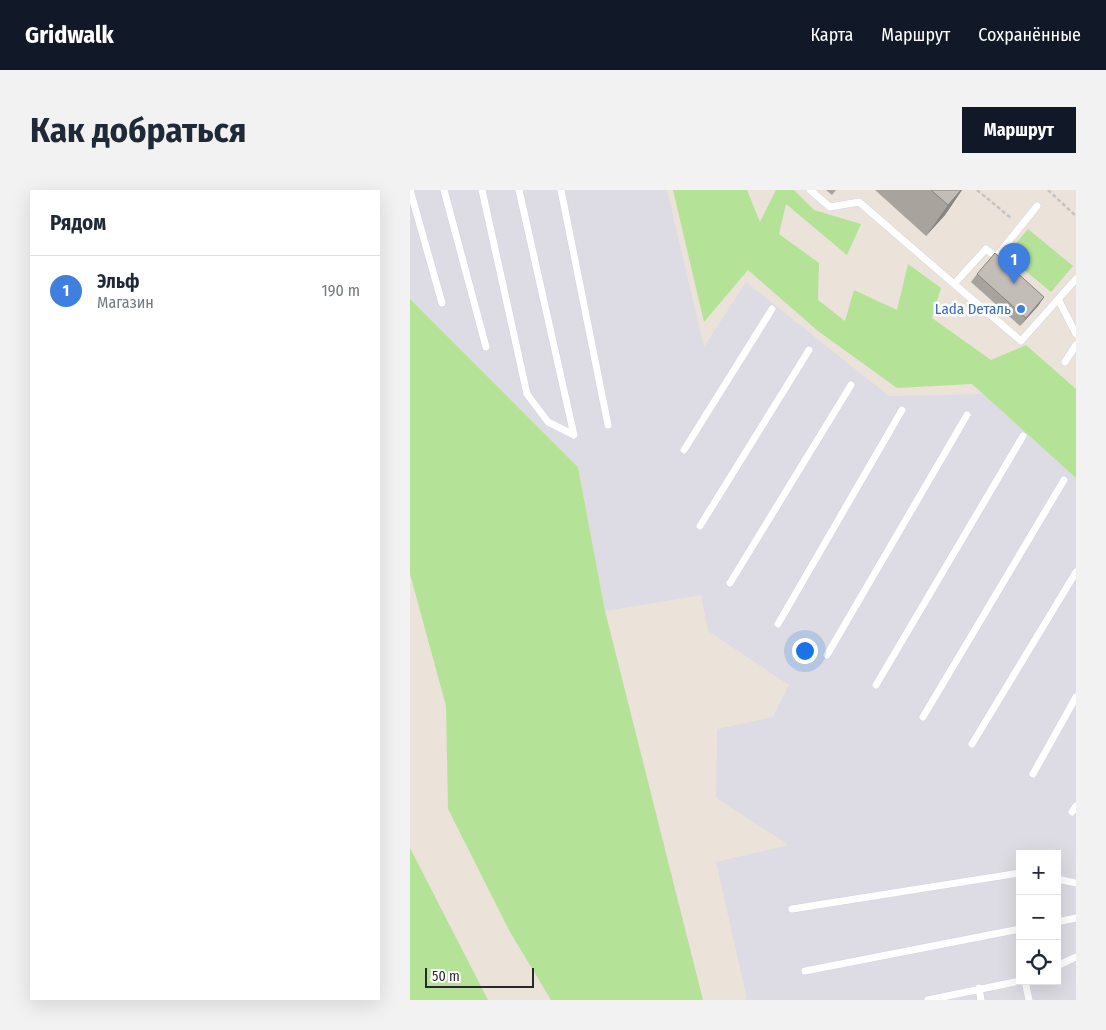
<!DOCTYPE html>
<html lang="ru">
<head>
<meta charset="utf-8">
<style>
	body { margin:0; font-family:"Fira Sans Condensed",sans-serif; background:#f2f2f3; color:#1f2937 }
	.controls { position:absolute; right:15px; bottom:15px; display:grid; overflow:hidden; border-radius:0px; box-shadow:0 5px 20px #0002 }
	.controls button { width:45px; height:45px; display:grid; place-items:center; padding:0; border:0; border-bottom:1px solid #e0e1e3; background:#fff; color:#1f2937; font:25px sans-serif }
	.scale { position:absolute; left:15px; bottom:12px; width:109px; box-sizing:border-box; padding-left:5px; border:2px solid #292929; border-top:0; font-size:14px; line-height:18px; white-space:nowrap; color:#292929; -webkit-text-stroke:4px #fff; paint-order:stroke }
	.you { position:absolute; left:394px; top:460px; width:18px; height:18px; margin:-12px; border:4px solid #fff; border-radius:50%; background:#1a73e8; box-shadow:0 0 0 8px #1a73e833 }
	.badge { display:grid; place-items:center; width:32px; height:32px; border-radius:50%; background:#111827; color:#fff; font-size:16px; font-weight:700 }
	.pin { position:absolute; translate:-50% -41px; filter:drop-shadow(0 1px 2px #0008) }
	.pin::after { content:''; position:absolute; top:26px; width:18px; height:15px; background:inherit; clip-path:polygon(0 0,100% 0,50% 100%) }
	.list { margin:0; padding:0; list-style:none }
	h2 { display:flex; justify-content:space-between; align-items:center; height:65px; margin:0; padding:0 20px; font-size:21px }
	h2 small { font-size:16px; font-weight:400; color:#747a83 }
	.list li { display:grid; grid-template-columns:32px 1fr auto; gap:15px; align-items:center; box-sizing:border-box; height:70px; padding:0 20px; border-top:1px solid #e0e1e3 }
	.list b { display:block; font-size:19px; white-space:nowrap }
	.list p { margin:0; font-size:16px; white-space:nowrap; color:#747a83 }
	.list em { font-size:16px; font-style:normal; color:#747a83 }
	.icon { flex:none; width:28px; height:28px; fill:none; stroke:currentColor; stroke-width:2; stroke-linecap:round; stroke-linejoin:round }
	.map { position:relative; flex:none; width:666px; height:810px; overflow:hidden; border-radius:0px }
	header { display:flex; align-items:center; gap:30px; box-sizing:border-box; height:70px; padding:0 25px; background:#111827; color:#fff }
	header strong { font-size:24px }
	nav { display:flex; gap:28px; margin-inline-start:auto; font-size:18px }
	.intro { display:flex; align-items:center; justify-content:space-between; box-sizing:border-box; height:120px; padding:0 30px }
	h1 { margin:0; font-size:35px }
	.button { padding:12px 22px; border-radius:0px; background:#111827; color:#fff; font-size:18px; font-weight:700 }
	main { display:flex; gap:30px; padding:0 30px }
	aside { flex:1; background:#fff; border-radius:0px; box-shadow:0 5px 20px #0002 }
	.map>svg:first-child { display:block }
	.industrial { fill:#dddbe3; fill-rule:evenodd }
	.green { fill:#b4e297 }
	.lines { fill:none; stroke-linecap:round; stroke-linejoin:round }
	.service-casing { stroke:#d0d4e2; stroke-width:8 }
	.path { stroke:#c3c3c3; stroke-width:2.5; stroke-dasharray:4 2.5; stroke-linecap:butt }
	.service { stroke:#fff; stroke-width:7 }
	.wall { fill:#a8a39d }
	.shaded-wall { fill:#888480 }
	.building { fill:#c3bdb7; stroke:#888480 }
	.shop-dot { fill:#3f7fe0; stroke:#fff; stroke-width:2 }
	.labels { text-anchor:middle; stroke-width:5; stroke-linejoin:round; paint-order:stroke }
	.shop-label { font-size:15px; fill:#366cbe; stroke:#fff; text-anchor:end }
</style>
</head>
<body>
<header>
<strong>Gridwalk</strong>
<nav><a>Карта</a><a>Маршрут</a><a>Сохранённые</a></nav>
</header>
<div class="intro"><h1>Как добраться</h1><a class="button">Маршрут</a></div>
<main>
<aside>
<h2>Рядом<small></small></h2>
<ul class="list">
<li><span class="badge" style="background:#3f7fe0">1</span><div><b>Эльф</b><p>Магазин</p></div><em>190 m</em></li>
</ul>
</aside>
<div class="map">
<svg width="666" height="810" viewBox="0 0 666 810">
	<rect width="100%" height="100%" fill="#ebe3da"/>
	<!-- industrial -->
	<path class="industrial" d="M0 0H257L294 157 336 92 479 206 573 204 666 288V810H334L337 809 306 672 379 655 306 608 307 539 363 527 379 495 298 441 291 405 195 421 168 276 0 109ZM610 664H647V791H610Z"/>
	<!-- green -->
	<path class="green" d="M263 0H337L350 32 366 0H384L404 20 451 34 437 65 376 14 369 44 409 73 408 110 435 131 444 100 487 120 498 74 531 98 522 128 581 170 616 155 666 199V288L562 194 487 198 408 141 338 80 294 132Z
		M618 39 663 76 641 102 596 65Z
		M0 109 168 277 195 421 293 810H141L100 742 38 619 36 516 0 384Z
		M0 658 78 810H0Z"/>
	<g class="lines">
		<defs>
			<path id="service" d="M0 0 32 113
				M34 0 76 157
				M72 0 117 204 138 232 164 245 109 0
				M151 0 198 235
				M400 0 420 17 449 12 544 94
				M627 16 586 67 576 59 544 94 611 151 666 89
				M648 109 666 144
				M655 172 666 155
				M274 260 362 119
				M290 336 399 160
				M320 393 441 195
				M368 434 492 220
				M417 465 557 225
				M466 495 613 246
				M513 527 654 290
				M562 554 666 382
				M623 584 666 507
				M662 622 666 616
				M647 689 666 693
				M382 719 610 683
				M647 732 666 728
				M647 776 666 767
				M395 781 610 739
				M615 791 619 810
				M569 798 571 810
				M518 810 610 791"/>
		</defs>
		<!-- service casing -->
		<use href="#service" class="service-casing"/>
		<!-- path -->
		<path class="path" d="M567 0 601 28
			M638 0 666 26"/>
		<!-- service -->
		<use href="#service" class="service"/>
	</g>
	<!-- wall -->
	<path class="wall" d="M416 0H426L422 5Z
		M465 0H552L535 25 516 46Z
		M567 84 634 107 628 116 610 136 561 92Z"/>
	<!-- shaded-wall -->
	<path class="shaded-wall" d="M551 0H552L535 25 516 46 538 15Z
		M634 107 628 116 610 136 616 128Z"/>
	<!-- building -->
	<path class="building" d="M521 0H551L538 15Z
		M585 63 634 107 616 128 567 84Z"/>
	<!-- markers -->
	<circle class="shop-dot" cx="611" cy="119" r="5"/>
	<g class="labels">
		<!-- shop labels -->
		<g class="shop-label">
			<text x="601" y="124">Lada Dеталь</text>
		</g>
	</g>
</svg>
<div class="controls">
<button>+</button>
<button>−</button>
<button><svg class="icon" aria-label="locate" viewBox="0 0 24 24"><circle cx="12" cy="12" r="6"/><path d="M12 2v4M12 18v4M2 12h4M18 12h4"/></svg></button>
</div>
<div class="scale">50 m</div>
<div class="you"></div>
<div class="pin badge" style="left:604px;top:94px;background:#3f7fe0">1</div>
</div>
</main>
</body>
</html>
